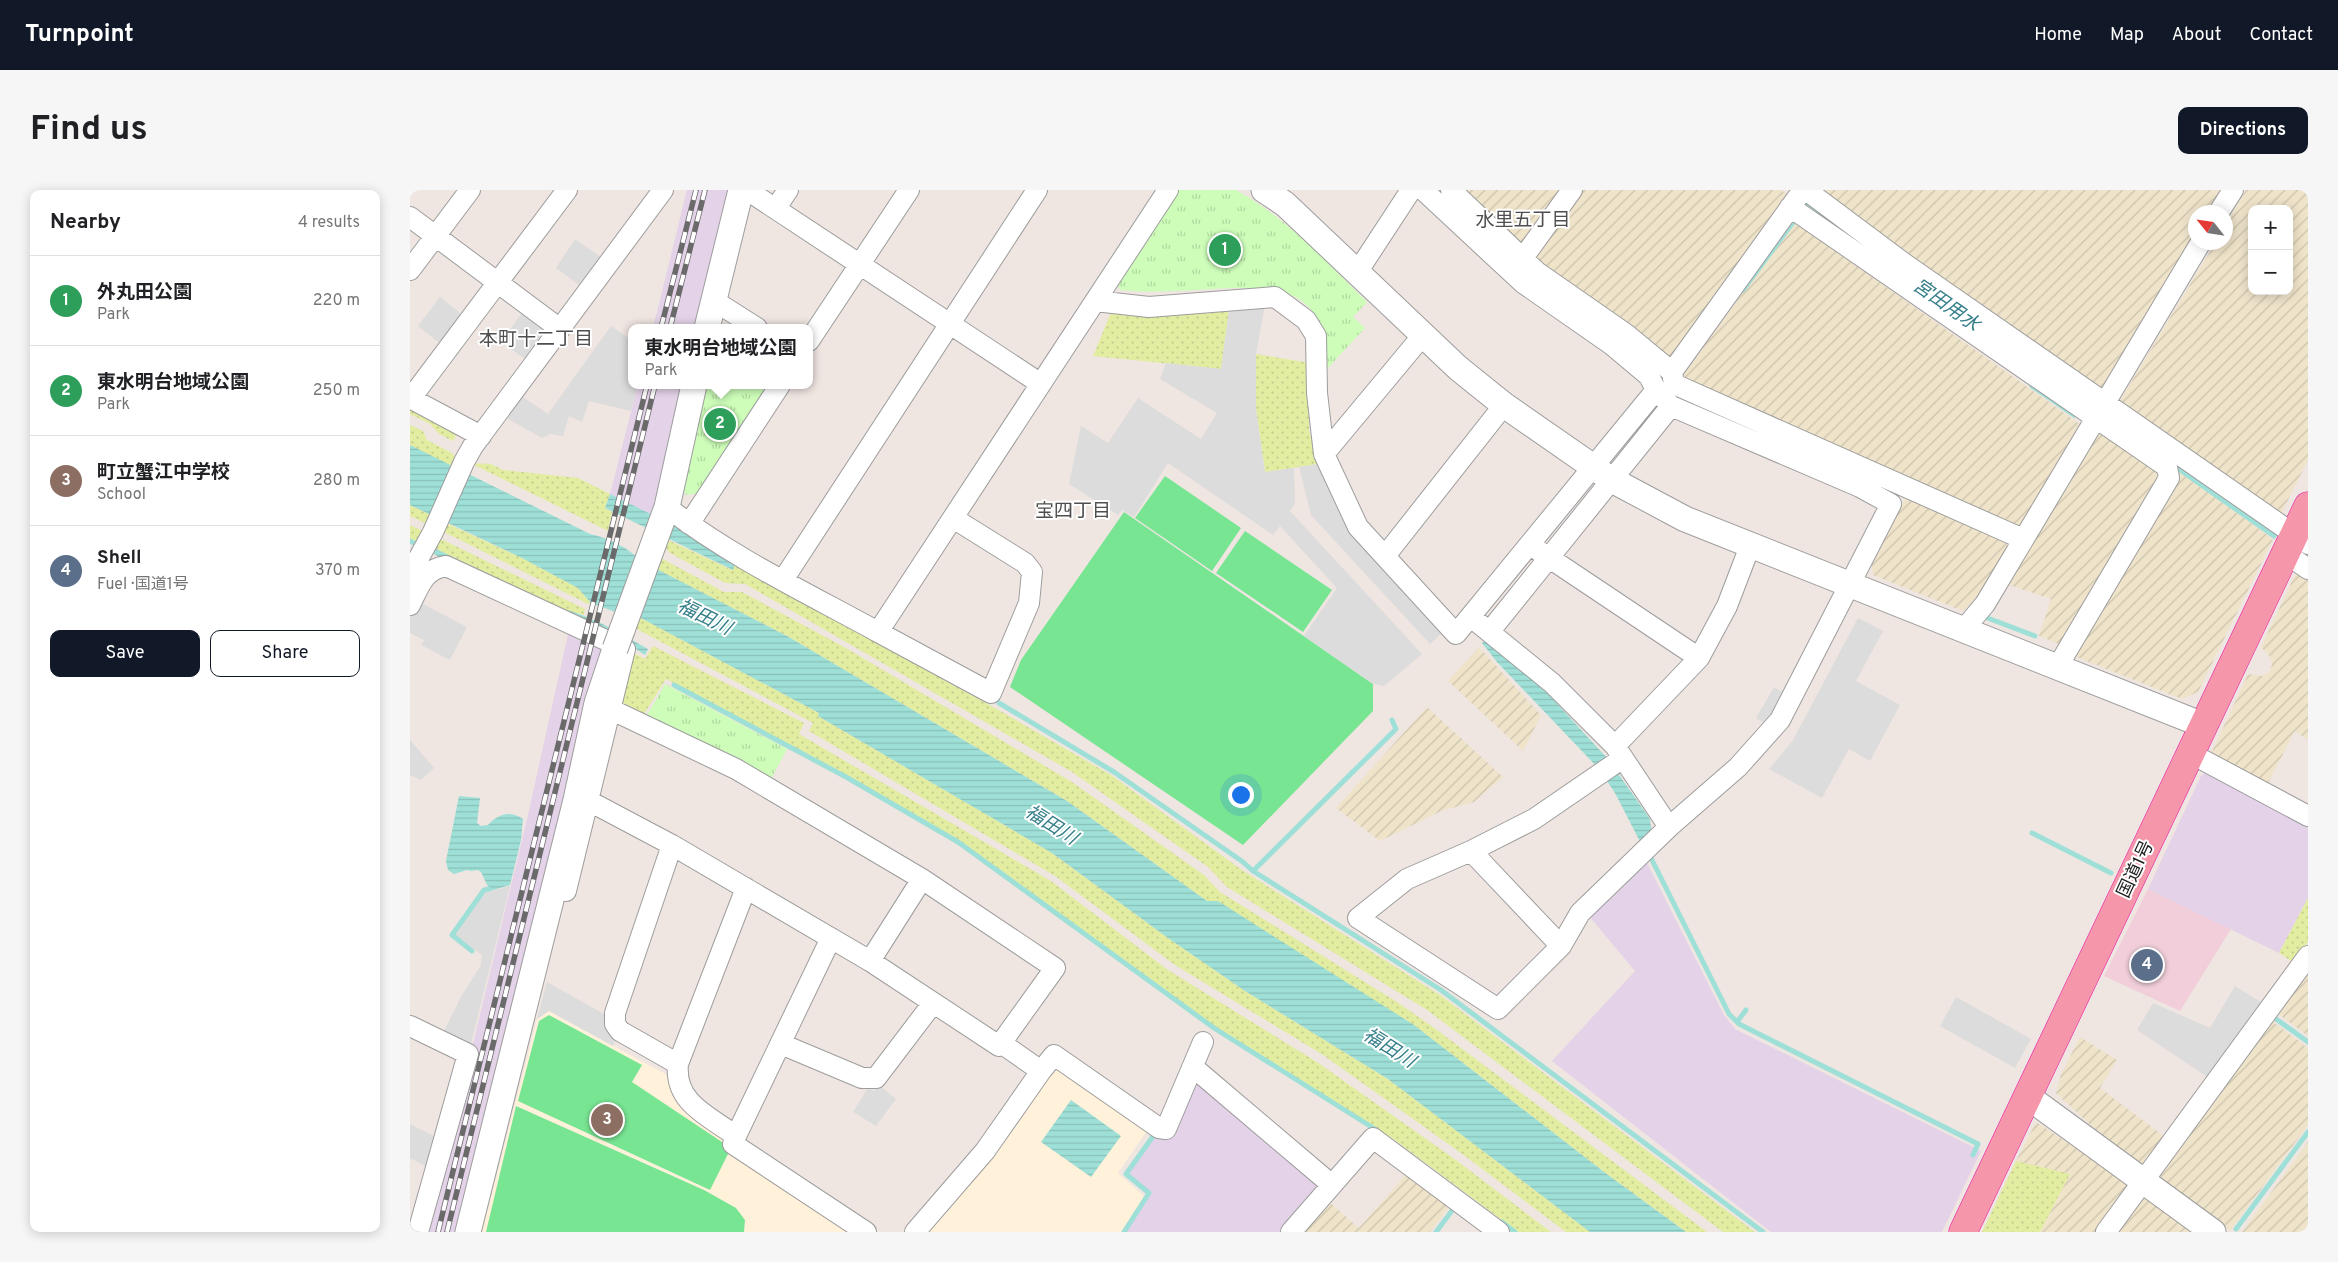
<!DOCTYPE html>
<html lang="en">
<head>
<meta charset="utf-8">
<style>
	body { margin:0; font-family:Overpass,"Noto Sans JP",sans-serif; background:#f6f6f6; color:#202124 }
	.controls { position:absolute; right:15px; top:15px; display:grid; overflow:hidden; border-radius:10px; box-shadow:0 2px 12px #0003 }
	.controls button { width:45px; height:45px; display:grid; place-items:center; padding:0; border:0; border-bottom:1px solid #e0e0e0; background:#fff; color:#202124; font:25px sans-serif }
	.compass { position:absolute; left:1778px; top:15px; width:45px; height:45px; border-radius:50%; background:#fff; box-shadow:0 2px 12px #0003; rotate:300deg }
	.you { position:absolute; left:830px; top:604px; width:18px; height:18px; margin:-12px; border:4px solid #fff; border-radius:50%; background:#1a73e8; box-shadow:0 0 0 8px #1a73e833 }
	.badge { display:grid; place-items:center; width:32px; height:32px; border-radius:50%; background:#111827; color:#fff; font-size:16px; font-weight:700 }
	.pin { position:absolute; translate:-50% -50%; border:2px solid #fff; box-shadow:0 1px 5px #0006 }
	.popup { position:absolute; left:218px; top:134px; width:185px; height:65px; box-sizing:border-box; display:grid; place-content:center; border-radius:10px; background:#fff; filter:drop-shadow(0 1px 4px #0005); font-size:16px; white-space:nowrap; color:#757577 }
	.popup b { font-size:19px; color:#202124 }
	.popup::after { content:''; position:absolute; left:50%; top:100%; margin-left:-10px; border:10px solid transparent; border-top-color:#fff }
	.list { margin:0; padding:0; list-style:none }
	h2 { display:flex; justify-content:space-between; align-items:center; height:65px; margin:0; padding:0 20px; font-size:21px }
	h2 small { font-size:16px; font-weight:400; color:#757577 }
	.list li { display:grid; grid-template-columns:32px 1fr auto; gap:15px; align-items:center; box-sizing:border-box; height:90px; padding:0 20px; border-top:1px solid #e0e0e0 }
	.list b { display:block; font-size:19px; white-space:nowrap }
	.list p { margin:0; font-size:16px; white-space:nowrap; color:#757577 }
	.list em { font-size:16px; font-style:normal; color:#757577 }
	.actions { display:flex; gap:10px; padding:15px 20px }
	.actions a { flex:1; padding:11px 0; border:1px solid #111827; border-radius:10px; text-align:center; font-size:18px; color:#111827 }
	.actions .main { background:#111827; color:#fff }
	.map { position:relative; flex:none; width:1898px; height:1042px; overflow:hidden; border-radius:10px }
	header { display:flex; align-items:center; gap:30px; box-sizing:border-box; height:70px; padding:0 25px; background:#111827; color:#fff }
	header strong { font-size:24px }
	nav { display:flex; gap:28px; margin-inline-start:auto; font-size:18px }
	.intro { display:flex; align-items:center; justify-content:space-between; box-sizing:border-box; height:120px; padding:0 30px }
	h1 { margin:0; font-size:35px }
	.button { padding:12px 22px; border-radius:10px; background:#111827; color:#fff; font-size:18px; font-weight:700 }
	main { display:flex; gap:30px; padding:0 30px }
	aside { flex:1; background:#fff; border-radius:10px; box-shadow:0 2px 12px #0003 }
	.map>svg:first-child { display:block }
	.commercial { fill:#f1ceda }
	.industrial { fill:#e4d2e8 }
	.education { fill:#fff1da }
	.farmland { fill:url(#farmland-furrows); fill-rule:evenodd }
	.grass { fill:url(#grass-dots) }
	.park { fill:url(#park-tufts) }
	.pitch { fill:#78e593 }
	.parking { fill:#dcdcdc }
	.water { fill:url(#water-rules) }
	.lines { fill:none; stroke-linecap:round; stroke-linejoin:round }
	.stream { stroke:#9ee0d7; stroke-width:5 }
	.minor-casing { stroke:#9d9d9d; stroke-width:22 }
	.tertiary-casing { stroke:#9d9d9d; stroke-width:27 }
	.trunk-casing { stroke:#e416a9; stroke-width:29 }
	.minor { stroke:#fff; stroke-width:20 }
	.tertiary { stroke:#fff; stroke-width:25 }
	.trunk { stroke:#f696aa; stroke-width:28 }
	.rail-casing { stroke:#6a6a6a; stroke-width:5.5 }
	.rail { stroke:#fff; stroke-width:4; stroke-dasharray:11; stroke-linecap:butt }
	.tertiary-bridge-casing { stroke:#9d9d9d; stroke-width:27; stroke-linecap:butt }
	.tertiary-bridge { stroke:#fff; stroke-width:25 }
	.labels { text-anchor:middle; stroke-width:4; stroke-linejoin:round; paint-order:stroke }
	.street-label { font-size:18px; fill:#1c1c1c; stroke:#fff }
	.neighbourhood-label { font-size:19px; fill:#4f4f4f; stroke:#fff }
	.water-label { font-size:19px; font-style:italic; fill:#367f8a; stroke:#fff }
</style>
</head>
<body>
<header>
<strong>Turnpoint</strong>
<nav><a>Home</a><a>Map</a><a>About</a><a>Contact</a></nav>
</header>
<div class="intro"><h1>Find us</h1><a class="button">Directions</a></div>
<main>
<aside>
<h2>Nearby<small>4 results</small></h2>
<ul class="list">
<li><span class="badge" style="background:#2e9e5b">1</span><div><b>外丸田公園</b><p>Park</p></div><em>220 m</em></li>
<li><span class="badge" style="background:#2e9e5b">2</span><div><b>東水明台地域公園</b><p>Park</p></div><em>250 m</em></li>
<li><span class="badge" style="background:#8d6e63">3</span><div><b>町立蟹江中学校</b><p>School</p></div><em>280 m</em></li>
<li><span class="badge" style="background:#5c6f8a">4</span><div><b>Shell</b><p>Fuel · 国道1号</p></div><em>370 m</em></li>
</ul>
<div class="actions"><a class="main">Save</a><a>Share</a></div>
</aside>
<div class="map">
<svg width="1898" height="1042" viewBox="0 0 1898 1042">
	<defs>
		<pattern id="farmland-furrows" width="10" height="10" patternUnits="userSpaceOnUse" patternTransform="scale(1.25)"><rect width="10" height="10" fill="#efe4ca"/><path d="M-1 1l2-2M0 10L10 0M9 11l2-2" fill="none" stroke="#ccc3ad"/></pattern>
		<pattern id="grass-dots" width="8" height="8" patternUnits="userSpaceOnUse" patternTransform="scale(1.25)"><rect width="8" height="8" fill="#e3eda2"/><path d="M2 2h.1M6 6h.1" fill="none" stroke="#c2cb8b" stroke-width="1.8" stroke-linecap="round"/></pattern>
		<pattern id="park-tufts" width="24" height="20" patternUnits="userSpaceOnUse" patternTransform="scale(1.25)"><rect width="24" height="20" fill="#cdfdb9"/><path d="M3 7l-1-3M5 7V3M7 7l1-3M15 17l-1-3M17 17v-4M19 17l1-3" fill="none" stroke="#afd89e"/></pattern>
		<pattern id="water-rules" width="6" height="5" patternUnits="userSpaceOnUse" patternTransform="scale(1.25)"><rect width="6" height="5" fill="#9ee0d7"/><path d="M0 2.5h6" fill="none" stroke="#88c0b8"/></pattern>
	</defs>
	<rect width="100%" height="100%" fill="#efe5e1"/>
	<!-- commercial -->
	<path class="commercial" d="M1738 699 1821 739 1770 821 1694 786Z"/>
	<!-- industrial -->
	<path class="industrial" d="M277 0H322L288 138H243Z
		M228 195H273L242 325 200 304Z
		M159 440 198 456 51 1042H13L62 858 118 625Z
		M1797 581 1898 634V708L1869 763 1738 699 1791 586Z
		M1236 671 1314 825 1325 839 1571 961 1532 1042H1361L1142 871 1225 781 1179 726Z
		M783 889 910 997 874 1042H716L741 1004 718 983 744 947 756 948Z"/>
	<!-- education -->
	<path class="education" d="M139 821 261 887 269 913 444 1042H72L127 829Z
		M644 873 737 941 708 983 735 1007 711 1042H512Z"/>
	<!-- farmland -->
	<path class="farmland" d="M1049 0H1156L1117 54 1109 55Z
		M1171 0H1371L1379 6 1262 169H1257L1126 73 1125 62Z
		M1409 0H1812L1799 22H1786L1785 45 1694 199H1685Z
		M1836 0H1898V270L1870 326 1708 214 1805 53 1816 52V34ZM1842 19H1879V101H1842Z
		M1384 32 1671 235 1612 337 1605 340 1272 187Z
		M1688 240 1747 283 1749 292 1652 455 1629 446 1641 409 1599 395Z
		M1767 280 1863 349 1788 502 1772 509 1659 464Z
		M1497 305 1597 348 1598 358 1574 400 1553 421 1463 385 1462 375Z
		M1891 384 1898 388V550L1885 541 1857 595 1800 566 1838 484 1853 486 1859 482 1862 475 1860 467 1851 457 1885 385Z
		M1069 457 1131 525 1113 561 1038 491Z
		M1017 517 1093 587 1064 612 1031 621 970 651 926 618Z
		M1898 781V846L1867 823Z
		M1862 831 1898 858V935L1820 1041 1752 991 1751 985Z
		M1670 847 1707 870 1690 898 1755 947 1735 973H1727L1699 952 1646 903 1651 884Z
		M1626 932 1715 990 1719 1001 1689 1042H1630L1660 984 1606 971Z
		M1898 952V1042H1832Z
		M999 981 1042 1013 1020 1042H890L918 1011 949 1038Z
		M1737 1004 1791 1042H1708Z"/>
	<!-- grass -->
	<path class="grass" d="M702 120H819L811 179 683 166Z
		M846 164 900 173 899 240 908 274 855 282 846 219Z
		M0 215 49 239 43 251 29 244 20 234 0 224Z
		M0 235 13 241 17 250 42 263 47 269 42 278 0 255Z
		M60 273 81 274 93 280 168 288 200 304 195 318 202 322 198 341Z
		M0 315 23 326 19 335 0 326Z
		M36 333 112 368 168 398 181 413 178 414 36 343 32 339Z
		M0 335 15 342 9 353 0 349Z
		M256 349 322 380 325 374 585 518 701 585 832 680 1030 805 1345 1042H1313L1017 820 817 697 798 677 662 582 335 394 315 393 260 363 253 355Z
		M27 350H33L175 419 174 425 150 418 24 358Z
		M249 367 314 402H332L436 458 662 592 794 685 810 702 987 812 1023 837 1297 1042H1276L1194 982 1004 835 797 711 657 611 377 446 246 379Z
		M229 427 409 523 408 526 642 663 758 748 835 801 978 889 1180 1042H1156L1055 966 913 865 765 775 645 686 399 541 403 533 223 437Z
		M243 456 394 533 389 544 641 691 758 780 907 872 1046 970 1141 1042H1108L982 948 802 834 549 650 435 585 256 489 234 524 205 509 220 461 235 469Z
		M1898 708V752L1883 772 1869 763Z
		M1606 971 1660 984 1630 1042H1572Z"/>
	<!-- park -->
	<path class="park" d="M766 0H826C877 28 916 72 957 112L943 127 955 138 917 179C917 96 869 96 802 99 771 101 741 103 710 100L706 90Z
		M295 195H360L289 303 276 305 270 295Z
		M255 494 377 559 360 591 237 525Z"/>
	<!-- pitch -->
	<path class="pitch" d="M755 286 831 338 802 381 725 328Z
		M714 322 963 494V521L833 655 600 497 611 470Z
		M835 341 922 400 893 442 806 383Z
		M139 825 232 875 222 892 321 958 300 1000 108 911 129 831Z
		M106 916 294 1000 326 1018 335 1030 334 1042H76Z"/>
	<!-- parking -->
	<path class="parking" d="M165 49 192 68 172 97 146 78Z
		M30 107 55 127 33 156 8 136Z
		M855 115 846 164V219L855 282 884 278 885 313 880 321 1012 464 974 496 963 494 894 446 927 398 870 336 863 345 758 273 724 327 712 320 708 325 659 294 671 236 698 253 728 208 791 249 807 223 750 189 756 173 811 179 819 120Z
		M112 123 133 138 135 147 118 171 91 152Z
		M201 136 221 150V195H228L221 221 179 211 172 232 159 226 153 246 140 244 132 248 95 227 110 205 138 224Z
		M908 274 1034 441 1020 454 901 325 889 277Z
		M7 411 57 437 40 470 11 455 14 450 0 443V425Z
		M1448 428 1473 441 1446 491 1490 515 1460 571 1439 559 1412 608 1359 579 1383 550Z
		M1364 497 1376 504 1357 535 1346 528Z
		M0 550 24 578 11 590 0 585Z
		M100 696 60 858 32 845 52 805 71 775 72 765 45 745 74 703Z
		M137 792 199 827 208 846 203 856 139 821 127 829Z
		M1825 796 1854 814 1799 888 1727 840 1743 813 1800 838Z
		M1546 807 1621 849 1605 878 1530 836Z
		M469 895 486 909 466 936 443 922 458 898 464 901Z
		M0 934 28 948 21 979 0 968Z"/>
	<!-- water -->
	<path class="water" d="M0 255 180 344C202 349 216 357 233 372L377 446 657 611 797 711H808L1004 835 1194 982 1276 1042H1180L978 889 835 801 758 748 642 663 408 526 409 523 229 427 208 423 181 413 168 398 112 368 0 315Z
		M200 304 261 334 325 374 323 380 195 318Z
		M24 358 150 418C182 426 210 443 238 459L235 465 217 453 174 433 21 363Z
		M1076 450 1139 505 1198 569 1240 629 1243 652 1239 669 1205 603 1189 579 1087 472 1072 453Z
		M49 606 70 608 67 633 71 636 78 635C88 624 100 620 113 629L111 650 100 695 80 701 71 682 68 680 61 681 57 680 44 684 38 680 36 671Z
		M661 910 711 946 681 987 631 952Z"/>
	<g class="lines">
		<!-- stream -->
		<path class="stream" d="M1393 12 1437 44
			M1333 100 1384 31
			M1622 196 1664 225
			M1763 275 1864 346
			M0 351 8 355
			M1578 423 1575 427 1625 446
			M264 495 436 587 548 652 804 838 968 941
			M589 513 704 582 833 672 843 681 1031 800 1353 1042
			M1622 643 1701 683
			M1239 664 1319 824 1329 834 1568 954 1563 965
			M843 681 986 539 982 530
			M62 761 42 745 74 700 79 699
			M1866 829 1898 852
			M1327 832 1336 820
			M1092 1032 1105 1042
			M1826 1039 1898 942
			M714 1042 739 1003 716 984 744 945H749
			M1026 1042 1044 1018"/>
		<defs>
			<path id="minor" d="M337 0 631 194
				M1013 0 1113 93 1202 155 1239 186 1246 200 1261 216 1450 297 1481 314 1370 530 1328 577 1259 637 1205 556 1142 493 1061 427
				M1041 0 1127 82 1216 144 1262 182 1264 194 1613 349
				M1396 0 1495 74 1898 354
				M1380 17 1757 277 1759 288 1648 476
				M366 18 378 0
				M1809 22 1823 0
				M0 27 150 139
				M1113 68 1162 0
				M0 80 60 0
				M948 81 1001 0
				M303 110 347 138
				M685 111 739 117 865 107 896 130 906 146 907 203 914 264 948 337 1046 444 1246 200
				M399 151 499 0
				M1262 182 1387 8
				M0 208 71 246
				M1 208 157 0
				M914 264 1013 145
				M257 317C319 366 399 404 468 442L758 0
				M279 334 370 195
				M1129 361 1289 468
				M1875 363 1898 379
				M975 366 1094 215
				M0 384 23 342 54 272 63 256 253 0
				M373 390 627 0
				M0 415C9 397 14 379 36 376L215 459 156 701
				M1554 439 1575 414 1791 52
				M1080 441 1261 216
				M468 442 581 503 619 413 622 382 615 373 543 328
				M1205 556 1289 468 1317 416 1340 356
				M1780 563 1898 626
				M1213 568 1124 629 1061 661 997 689 948 728 1088 819 1151 756 1170 723 1259 637
				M179 611 262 655 460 771 589 856 645 778 512 689 326 579 200 519
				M262 655 205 823V834L210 841 268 874C264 913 299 926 326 946L421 748
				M1061 661 1151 756
				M460 771 512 689
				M0 836 58 864 8 1042
				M371 854 452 888H466L523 813
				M268 874 336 698
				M783 877 922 995
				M631 881 644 865 749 938 756 939 793 852
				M326 946 323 954 456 1042
				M505 1042 575 961 631 881 591 853
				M881 1042 963 948 1089 1042
				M1696 1042 1898 766"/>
			<path id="tertiary" d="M854 0 875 14 1048 178 1094 215 1202 290 1275 329 1793 535
				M297 138 331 0
				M212 440 257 317 284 195
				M1617 906 1803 1042
				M58 1042 166 610 187 513 205 459"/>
			<path id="trunk" d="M1553 1042 1898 316"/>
		</defs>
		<!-- minor casing -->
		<use href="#minor" class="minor-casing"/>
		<!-- tertiary casing -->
		<use href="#tertiary" class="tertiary-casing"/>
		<!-- trunk casing -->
		<use href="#trunk" class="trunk-casing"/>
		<!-- minor -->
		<use href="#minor" class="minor"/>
		<!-- tertiary -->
		<use href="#tertiary" class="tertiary"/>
		<!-- trunk -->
		<use href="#trunk" class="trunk"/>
		<defs>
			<path id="rail" d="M251 138 286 0
				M260 138 295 0
				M28 1042 237 195
				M37 1042 245 195"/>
		</defs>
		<!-- rail casing -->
		<use href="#rail" class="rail-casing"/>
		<!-- rail -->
		<use href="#rail" class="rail"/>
		<defs>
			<path id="tertiary-bridge" d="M205 459 212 440"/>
		</defs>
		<!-- tertiary-bridge casing -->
		<use href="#tertiary-bridge" class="tertiary-bridge-casing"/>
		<!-- tertiary-bridge -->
		<use href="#tertiary-bridge" class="tertiary-bridge"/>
	</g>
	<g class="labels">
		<!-- street labels -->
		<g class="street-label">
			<text transform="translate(1725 679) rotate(-65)" y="6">国道1号</text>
		</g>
		<!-- neighbourhood labels -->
		<g class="neighbourhood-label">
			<text x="1113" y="36">水里五丁目</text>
			<text x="126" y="155">本町十二丁目</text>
			<text x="663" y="327">宝四丁目</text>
		</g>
		<!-- water labels -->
		<g class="water-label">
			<text transform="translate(1537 114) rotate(35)" y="7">宮田用水</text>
			<text transform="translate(295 426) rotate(26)" y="7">福田川</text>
			<text transform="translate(642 634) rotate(32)" y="7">福田川</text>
			<text transform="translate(980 857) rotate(32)" y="7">福田川</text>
		</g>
	</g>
</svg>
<div class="controls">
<button>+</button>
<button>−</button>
</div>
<svg class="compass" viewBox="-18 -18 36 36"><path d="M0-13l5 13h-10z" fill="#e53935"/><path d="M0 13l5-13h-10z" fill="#757577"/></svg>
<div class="you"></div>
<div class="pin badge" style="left:815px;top:60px;background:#2e9e5b">1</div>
<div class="pin badge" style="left:310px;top:234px;background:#2e9e5b">2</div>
<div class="popup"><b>東水明台地域公園</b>Park</div>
<div class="pin badge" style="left:197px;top:930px;background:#8d6e63">3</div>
<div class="pin badge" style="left:1737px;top:775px;background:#5c6f8a">4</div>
</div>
</main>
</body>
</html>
